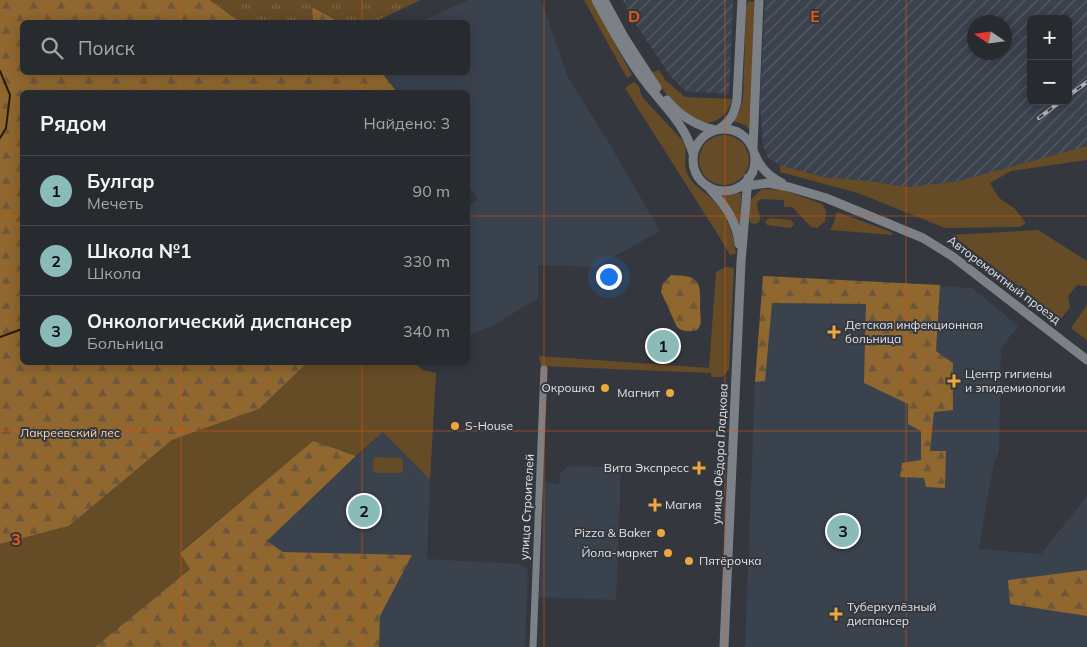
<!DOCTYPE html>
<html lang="ru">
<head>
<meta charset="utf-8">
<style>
	body { margin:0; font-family:Mulish,sans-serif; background:#2f3236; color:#f1f3f6 }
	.controls { position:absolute; right:15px; top:15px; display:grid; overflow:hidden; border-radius:8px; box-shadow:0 2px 12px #0003 }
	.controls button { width:45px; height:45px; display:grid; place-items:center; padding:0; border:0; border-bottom:1px solid #43464a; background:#272a2e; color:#f1f3f6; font:25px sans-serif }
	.compass { position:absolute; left:967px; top:15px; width:45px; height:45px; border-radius:50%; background:#272a2e; box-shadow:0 2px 12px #0003; rotate:283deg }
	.you { position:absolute; left:608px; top:276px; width:18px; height:18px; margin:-12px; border:4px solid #fff; border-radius:50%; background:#1a73e8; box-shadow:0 0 0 8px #1a73e833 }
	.badge { display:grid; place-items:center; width:32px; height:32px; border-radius:50%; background:#8bbbb9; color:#111; font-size:16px; font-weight:700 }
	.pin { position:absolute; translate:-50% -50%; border:2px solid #fff; box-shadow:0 1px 5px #0006 }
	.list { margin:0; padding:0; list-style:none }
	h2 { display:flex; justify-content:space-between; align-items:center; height:65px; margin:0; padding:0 20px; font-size:21px }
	h2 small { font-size:16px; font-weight:400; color:#a4a7aa }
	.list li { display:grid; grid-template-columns:32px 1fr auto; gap:15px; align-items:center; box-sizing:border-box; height:70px; padding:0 20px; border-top:1px solid #43464a }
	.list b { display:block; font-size:19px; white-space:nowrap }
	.list p { margin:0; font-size:16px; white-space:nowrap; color:#a4a7aa }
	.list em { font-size:16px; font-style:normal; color:#a4a7aa }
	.icon { flex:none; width:28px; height:28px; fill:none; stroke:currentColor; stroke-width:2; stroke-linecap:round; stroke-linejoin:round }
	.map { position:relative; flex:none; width:1087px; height:647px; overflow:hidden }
	.search { position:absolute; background:#272a2e; box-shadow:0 2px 12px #0003; left:20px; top:20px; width:450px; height:55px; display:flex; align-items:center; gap:12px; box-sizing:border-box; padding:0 18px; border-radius:8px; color:#a4a7aa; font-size:19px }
	.panel { position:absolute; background:#272a2e; box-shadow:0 2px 12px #0003; left:20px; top:90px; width:450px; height:275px; border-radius:8px }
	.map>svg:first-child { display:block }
	.built { fill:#3a424d }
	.industrial { fill:url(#industrial-furrows); fill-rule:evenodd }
	.green { fill:#664b27 }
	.forest { fill:url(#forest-firs) }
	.park { fill:url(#park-tufts) }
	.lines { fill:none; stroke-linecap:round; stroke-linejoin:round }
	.stream { stroke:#2d1900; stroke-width:2 }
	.street { stroke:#7c8188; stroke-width:7 }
	.secondary { stroke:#7c8188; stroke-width:9 }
	.rail-casing { stroke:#b1b4b9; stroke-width:4 }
	.rail { stroke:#34383e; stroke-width:2; stroke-dasharray:5.5; stroke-linecap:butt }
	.grid { fill:none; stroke:#e8590c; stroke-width:1; stroke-opacity:0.55 }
	.poi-dot { fill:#efa73d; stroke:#34383e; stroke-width:2 }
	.labels { text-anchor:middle; stroke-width:4; stroke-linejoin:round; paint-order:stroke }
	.street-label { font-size:12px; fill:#e0e3e7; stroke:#34383e }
	.poi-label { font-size:12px; fill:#e0e3e7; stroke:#34383e; text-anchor:start }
	.park-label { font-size:12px; fill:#f9d5a8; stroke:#34383e }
	.grid-label { font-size:16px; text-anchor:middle; font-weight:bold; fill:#e8590c; stroke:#34383e; stroke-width:4; stroke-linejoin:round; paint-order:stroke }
</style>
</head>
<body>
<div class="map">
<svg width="1087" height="647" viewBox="0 0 1087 647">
	<defs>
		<pattern id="industrial-furrows" width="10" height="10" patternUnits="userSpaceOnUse" patternTransform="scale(1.25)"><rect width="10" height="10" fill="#3a424d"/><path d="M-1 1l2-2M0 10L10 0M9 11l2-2" fill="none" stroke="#565d67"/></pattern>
		<pattern id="forest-firs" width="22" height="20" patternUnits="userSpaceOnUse" patternTransform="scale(1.25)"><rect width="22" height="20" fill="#8f672f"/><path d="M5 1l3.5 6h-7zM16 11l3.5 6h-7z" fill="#6d5739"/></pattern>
		<pattern id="park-tufts" width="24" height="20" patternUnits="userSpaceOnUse" patternTransform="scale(1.25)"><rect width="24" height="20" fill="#664b27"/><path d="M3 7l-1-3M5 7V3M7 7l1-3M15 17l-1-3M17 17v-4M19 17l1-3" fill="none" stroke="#7c6546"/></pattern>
	</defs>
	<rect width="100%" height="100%" fill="#34383e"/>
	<!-- built -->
	<path class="built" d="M468 0H541L568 78 606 138 660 231 595 267 538 265V298L494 325 468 336V207L478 199 468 186V92H397L382 73 468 72V22H420Z
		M763 276 972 288 1018 326 1001 348 999 451 993 467 979 549 1041 554 1087 496V647H745L755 382Z
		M383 432 430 480 427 559 520 564 528 570 525 647H379L380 616 412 555 283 552 267 541Z
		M569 466 621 468 616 600 539 597 545 482 559 484 560 473Z"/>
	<!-- industrial -->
	<path class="industrial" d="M623 0H733L729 94 686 91 671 77 629 14Z
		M765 0H1087V146L958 181 910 187 869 181 823 177 780 165 768 158 763 146 760 103ZM1031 19H1068V101H1031ZM974 22H1004V52H974Z"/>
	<!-- green -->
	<path class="green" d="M584 0H591L632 75 627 78Z
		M749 1 755 2 752 131 745 125 733 121 739 113 743 99 746 6Z
		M659 70 665 80 685 97 732 99C730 107 727 113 720 118 693 137 664 91 651 73Z
		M634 82 639 87 642 97 685 143C687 153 683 164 687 173 691 184 703 191 711 198 727 213 733 233 736 254L730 255 720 238 625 88Z
		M699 160a25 25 0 1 1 50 0a25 25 0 1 1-50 0Z
		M1087 146V160L1011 171 990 183 999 198 1014 208 1026 223 1019 227 945 228 858 193 780 172V165L823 177 869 181 910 187 958 181Z
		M762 189 784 190 822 204 826 211 825 221 817 228 811 227 792 207H784V200L761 199 757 203C757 210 760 213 760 220L756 224 751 223 748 216 749 201Z
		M741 193 740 224H739L722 196Z
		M837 212 891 232 893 235 830 230 833 225Z
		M770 218 791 220 794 224 791 228 767 225 765 221Z
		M1038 230 1087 261V286L1077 285 1068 296 1070 307 1061 319 952 235Z
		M726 267 734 268 729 369 723 377H711V373L541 366 539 356 709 368 716 272Z
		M1087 305V340L1071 328Z
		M307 363H416L422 370 436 373 430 480 383 432 356 456 313 442 180 552 190 569 95 647H0V544L69 526 172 440 259 409Z
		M376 457 400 458 403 460V471L401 473H376L373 470V460Z"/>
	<!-- forest -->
	<path class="forest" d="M0 0H210L240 22H22V72L382 73 397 92H22V362L307 363 259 409 172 440 69 526 0 544Z
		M311 6 339 22H313Z
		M671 275C679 276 691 274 697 282 701 288 700 298 700 306 700 318 705 333 688 331 683 331 681 330 677 327L661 292 663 283Z
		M763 276 940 285 936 351 953 363V410L934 412 930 451H946L945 488 926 487 924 478 900 477 902 463 921 460V431L908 424V404L864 383 866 304 772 303 765 381 755 382Z
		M313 441 356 456 267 541 283 552 412 555 380 616 379 647H95L190 569 180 553Z
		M1087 570V616L1010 604 1008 580Z"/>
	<!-- park -->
	<path class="park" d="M210 0H421L374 22H339L312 6 313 22H240Z"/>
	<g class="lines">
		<!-- stream -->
		<path class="stream" d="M0 71 10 95 6 128 0 138
			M0 337 22 329"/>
		<!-- street -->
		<path class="street" d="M533 647 544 369"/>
		<!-- secondary -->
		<path class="secondary" d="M596 0C610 26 624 52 641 76 659 102 685 122 693 154
			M604 0 624 37 657 88
			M667 100C680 116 696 126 716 130
			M693 160a31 31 0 1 1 62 0a31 31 0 1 1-62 0Z
			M719 129C731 121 735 113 737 99L742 0
			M753 148 759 0
			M755 155C761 169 769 176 782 183
			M740 187 768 183 789 187 826 198 923 238 952 256 1087 360
			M710 189C725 205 737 222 739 244
			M724 647 741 262 748 178"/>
		<defs>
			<path id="rail" d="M1068 96 1087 82
				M1039 118 1061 101"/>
		</defs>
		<!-- rail casing -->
		<use href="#rail" class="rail-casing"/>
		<!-- rail -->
		<use href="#rail" class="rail"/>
	</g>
	<!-- grid -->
	<path class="grid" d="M181 0V22M362 0V22M544 0V647M725 0V647M906 0V647M181 72V92M362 72V92M0 216H22M468 216H1087M181 362V647M362 362V647M0 431H1087"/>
	<!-- markers -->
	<g class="poi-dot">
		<path d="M831.5 324.5h5v5h5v5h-5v5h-5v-5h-5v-5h5z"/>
		<path d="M951.5 373.5h5v5h5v5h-5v5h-5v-5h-5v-5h5z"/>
		<circle cx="605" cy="388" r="5"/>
		<circle cx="670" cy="393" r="5"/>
		<circle cx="455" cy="426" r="5"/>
		<path d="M696.5 460.5h5v5h5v5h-5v5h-5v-5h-5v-5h5z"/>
		<path d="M652.5 497.5h5v5h5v5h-5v5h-5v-5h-5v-5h5z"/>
		<circle cx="661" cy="533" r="5"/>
		<circle cx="668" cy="553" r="5"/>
		<circle cx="689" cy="561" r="5"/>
		<path d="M833.5 606.5h5v5h5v5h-5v5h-5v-5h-5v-5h5z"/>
	</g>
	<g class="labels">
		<!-- street labels -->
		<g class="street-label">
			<text transform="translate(1004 280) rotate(37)" y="4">Авторемонтный проезд</text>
			<text transform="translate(720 454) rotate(-87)" y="4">улица Фёдора Гладкова</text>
			<text transform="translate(527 507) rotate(-87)" y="4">улица Строителей</text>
		</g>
		<!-- poi labels -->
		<g class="poi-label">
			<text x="845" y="329">Детская инфекционная<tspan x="845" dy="14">больница</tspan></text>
			<text x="965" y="378">Центр гигиены<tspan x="965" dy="14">и эпидемиологии</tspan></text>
			<text x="595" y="392" text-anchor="end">Окрошка</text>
			<text x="660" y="397" text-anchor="end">Магнит</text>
			<text x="465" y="430">S-House</text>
			<text x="689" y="472" text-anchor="end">Вита Экспресс</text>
			<text x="665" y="509">Магия</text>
			<text x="651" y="537" text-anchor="end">Pizza &amp; Baker</text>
			<text x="658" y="557" text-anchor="end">Йола-маркет</text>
			<text x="699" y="565">Пятёрочка</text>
			<text x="847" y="611">Туберкулёзный<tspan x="847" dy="14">диспансер</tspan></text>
		</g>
		<!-- park labels -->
		<g class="park-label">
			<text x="70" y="437">Лакреевский лес</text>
		</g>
	</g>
	<g class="grid-label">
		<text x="634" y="22">D</text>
		<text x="815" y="22">E</text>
		<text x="16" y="545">3</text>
	</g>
</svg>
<div class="controls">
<button>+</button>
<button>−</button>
</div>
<svg class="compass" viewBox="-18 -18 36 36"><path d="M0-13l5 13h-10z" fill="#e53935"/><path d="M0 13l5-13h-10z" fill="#a4a7aa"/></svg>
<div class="you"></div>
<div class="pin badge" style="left:663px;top:346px">1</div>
<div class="pin badge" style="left:364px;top:511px">2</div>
<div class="pin badge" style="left:843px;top:531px">3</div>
<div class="search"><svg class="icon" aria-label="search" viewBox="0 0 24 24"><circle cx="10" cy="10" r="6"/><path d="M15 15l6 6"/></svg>Поиск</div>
<section class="panel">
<h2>Рядом<small>Найдено: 3</small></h2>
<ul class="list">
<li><span class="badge">1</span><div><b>Булгар</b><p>Мечеть</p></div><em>90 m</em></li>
<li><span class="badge">2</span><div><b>Школа №1</b><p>Школа</p></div><em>330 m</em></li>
<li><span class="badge">3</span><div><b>Онкологический диспансер</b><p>Больница</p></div><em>340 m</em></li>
</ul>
</section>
</div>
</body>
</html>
